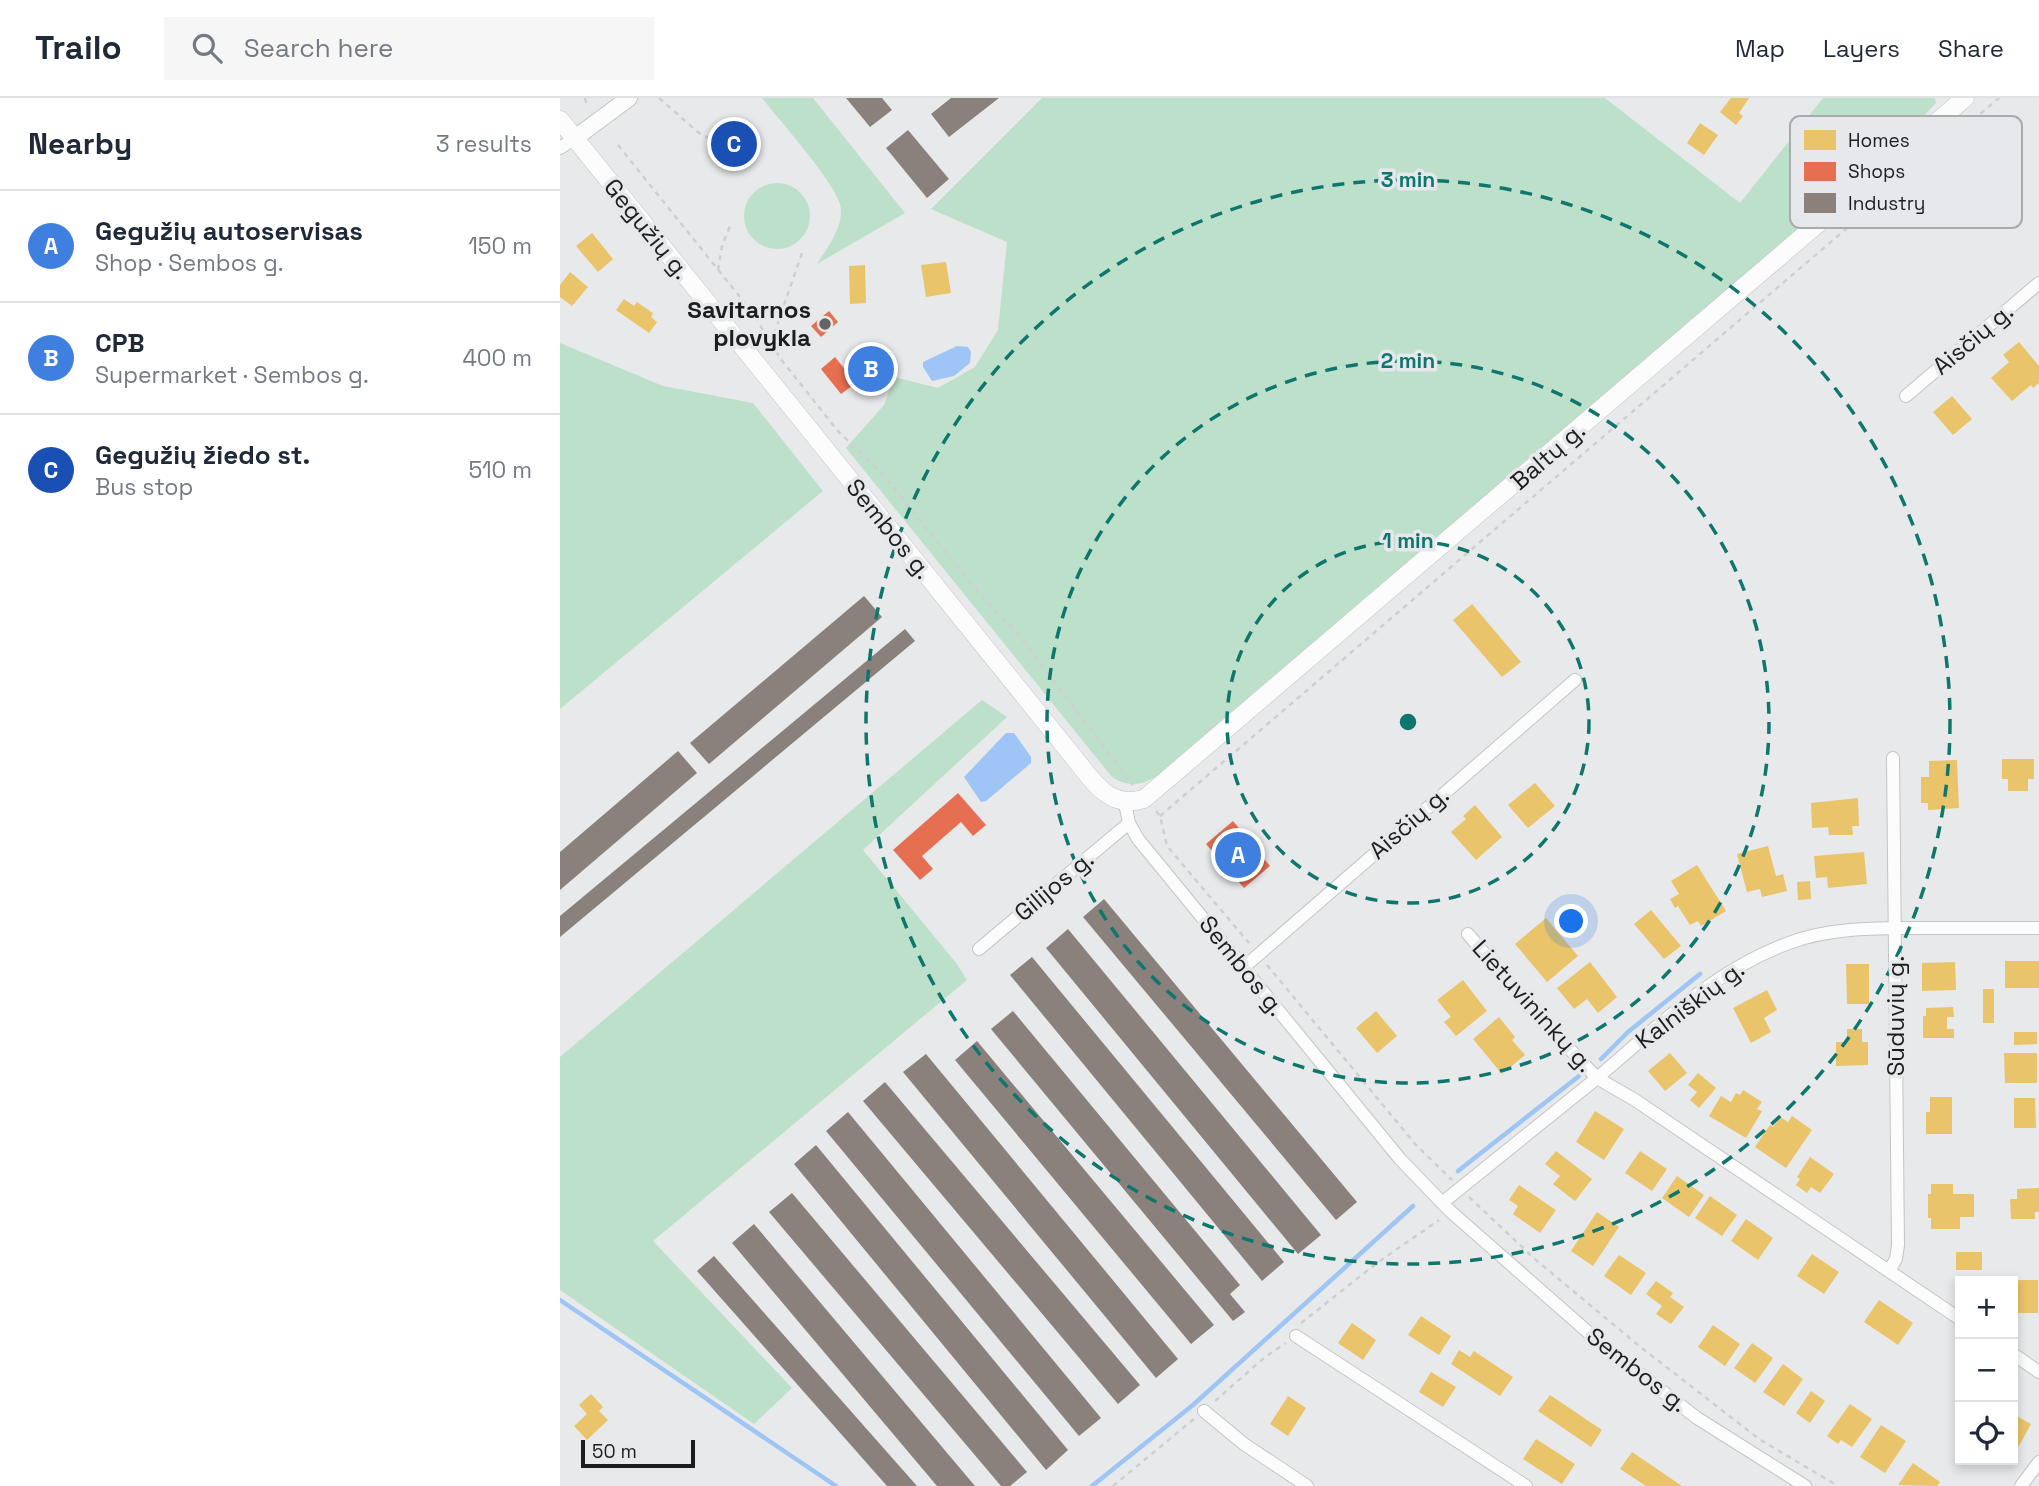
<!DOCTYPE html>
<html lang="en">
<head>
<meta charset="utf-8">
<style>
	body { margin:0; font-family:"Space Grotesk",sans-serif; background:#f6f6f7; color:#1f2937 }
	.controls { position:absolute; right:21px; bottom:21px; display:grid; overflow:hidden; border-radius:0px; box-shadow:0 4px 10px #0003 }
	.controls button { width:63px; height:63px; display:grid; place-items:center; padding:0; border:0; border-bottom:2px solid #e0e1e3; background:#fff; color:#1f2937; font:35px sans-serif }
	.scale { position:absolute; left:21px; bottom:18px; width:114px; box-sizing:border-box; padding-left:7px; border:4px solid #1d1d1e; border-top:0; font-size:19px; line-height:24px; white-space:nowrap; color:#1d1d1e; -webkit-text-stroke:5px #e7e8eb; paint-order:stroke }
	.you { position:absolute; left:1012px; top:824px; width:24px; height:24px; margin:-18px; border:5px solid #fff; border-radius:50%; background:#1a73e8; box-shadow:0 0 0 10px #1a73e833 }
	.badge { display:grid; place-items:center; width:46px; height:46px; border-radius:50%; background:#0b8043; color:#fff; font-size:23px; font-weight:700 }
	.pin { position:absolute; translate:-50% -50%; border:4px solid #fff; box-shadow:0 2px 7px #0006 }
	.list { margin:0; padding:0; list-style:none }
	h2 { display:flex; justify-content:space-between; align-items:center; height:91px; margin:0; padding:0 28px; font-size:30px }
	h2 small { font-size:23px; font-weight:400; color:#747a83 }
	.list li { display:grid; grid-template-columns:46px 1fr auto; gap:21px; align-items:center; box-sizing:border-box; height:112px; padding:0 28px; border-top:2px solid #e0e1e3 }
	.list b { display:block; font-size:26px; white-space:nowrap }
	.list p { margin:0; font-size:23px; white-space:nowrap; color:#747a83 }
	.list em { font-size:23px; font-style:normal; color:#747a83 }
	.icon { flex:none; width:38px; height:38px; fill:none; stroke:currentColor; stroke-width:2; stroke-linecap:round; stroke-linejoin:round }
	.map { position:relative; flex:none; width:1479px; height:1388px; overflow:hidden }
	header { display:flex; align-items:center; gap:42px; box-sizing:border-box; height:98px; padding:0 35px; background:#fff; border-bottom:2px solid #e0e1e3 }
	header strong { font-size:33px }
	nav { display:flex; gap:38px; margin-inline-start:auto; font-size:24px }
	.search { width:490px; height:63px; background:#f6f6f7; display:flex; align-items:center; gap:18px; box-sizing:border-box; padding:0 24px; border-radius:0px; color:#747a83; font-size:26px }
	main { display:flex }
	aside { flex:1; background:#fff }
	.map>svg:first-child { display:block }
	.green { fill:#bde0ca }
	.water { fill:#9ec5f5 }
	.homes { fill:#e9c46a }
	.shops { fill:#e76f51 }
	.industry { fill:#8a817c }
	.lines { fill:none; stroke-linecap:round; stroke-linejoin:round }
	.stream { stroke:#9ec5f5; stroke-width:4.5 }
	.minor-casing { stroke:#c4c4c5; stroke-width:14 }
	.tertiary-casing { stroke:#c4c4c5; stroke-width:18 }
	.secondary-casing { stroke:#c4c4c5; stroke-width:19 }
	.path { stroke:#cecfd0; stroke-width:2.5; stroke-dasharray:5 5; stroke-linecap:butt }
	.minor { stroke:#fcfcfc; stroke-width:12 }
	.tertiary { stroke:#fcfcfc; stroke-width:16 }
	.secondary { stroke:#fcfcfc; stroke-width:18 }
	.ring { fill:none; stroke:#0f766e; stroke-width:3.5; stroke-dasharray:12 9 }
	.poi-dot { fill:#646465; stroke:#e7e8eb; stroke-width:2.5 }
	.labels { text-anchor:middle; stroke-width:7; stroke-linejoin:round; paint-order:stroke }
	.street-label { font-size:24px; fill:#1d1d1e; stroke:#e7e8eb }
	.poi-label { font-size:24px; font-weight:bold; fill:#1d1d1e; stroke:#e7e8eb; text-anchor:end }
	.key { fill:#e7e8eb; stroke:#aaabae; stroke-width:2 }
	.key-label { font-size:19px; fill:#1d1d1e }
	.centre { fill:#0f766e; stroke:#e7e8eb; stroke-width:3.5 }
	.ring-label { font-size:21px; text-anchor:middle; font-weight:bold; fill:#0f766e; stroke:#e7e8eb; stroke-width:7; stroke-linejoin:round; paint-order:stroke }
</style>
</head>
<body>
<header>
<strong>Trailo</strong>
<div class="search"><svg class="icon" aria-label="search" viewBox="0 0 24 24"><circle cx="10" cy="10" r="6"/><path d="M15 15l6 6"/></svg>Search here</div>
<nav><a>Map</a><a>Layers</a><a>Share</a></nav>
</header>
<main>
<aside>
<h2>Nearby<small>3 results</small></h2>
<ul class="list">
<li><span class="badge" style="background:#3f7fe0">A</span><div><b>Gegužių autoservisas</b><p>Shop · Sembos g.</p></div><em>150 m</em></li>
<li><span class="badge" style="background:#3f7fe0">B</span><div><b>CPB</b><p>Supermarket · Sembos g.</p></div><em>400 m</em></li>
<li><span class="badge" style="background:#1a4fb4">C</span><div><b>Gegužių žiedo st.</b><p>Bus stop</p></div><em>510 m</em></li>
</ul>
</aside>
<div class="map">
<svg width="1479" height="1388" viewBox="0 0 1479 1388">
	<rect width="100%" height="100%" fill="#e8e9ea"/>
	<!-- green -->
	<path class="green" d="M202 0H253L345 115 257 166C267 150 282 131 281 111 280 89 218 21 202 0Z
		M482 0H1045L1180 105 1263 0H1375L1376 5 1332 51 602 675C585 686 570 691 552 679L286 350 324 307 334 279 378 290 415 269 438 232 447 144 371 111Z
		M184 118a33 33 0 1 1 66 0a33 33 0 1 1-66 0Z
		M0 245 103 288 193 305 263 393 0 611Z
		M422 602 447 619 303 752 397 866 407 882 93 1143 232 1290 194 1326 0 1192V959Z"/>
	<!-- water -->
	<path class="water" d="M397 248 408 249 411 254 410 265 394 278 372 283 363 269V264Z
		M446 635H454L471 659V665L426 703 421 704 404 679Z"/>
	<!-- homes -->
	<path class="homes" d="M1171 0H1189L1179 15 1183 18 1176 27 1160 14Z
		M1140 25 1158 37 1144 57 1127 45Z
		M32 135 53 161 38 174 16 148Z
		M386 164 391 195 366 199 361 167Z
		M305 167 306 205 290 206 289 168Z
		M10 174 28 189 12 208 0 199V187Z
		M64 201 74 208 77 204 93 215 91 219 97 224 89 235 56 212Z
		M1459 244 1479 268V285L1473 290 1471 287 1452 303 1431 280 1449 264 1443 257Z
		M1392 298 1412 321 1393 337 1373 314Z
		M912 506 961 564 942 579 893 522Z
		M1442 661H1474V681H1468V693H1448V681H1442Z
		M1397 662 1399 710 1368 712V705H1361V679H1369V663Z
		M975 685 995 708 968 730 948 707Z
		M1298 700 1299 728H1292L1293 737H1269L1268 729 1252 730 1251 705Z
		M915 707 942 739 916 762 891 734 906 721 903 718Z
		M1208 748 1216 778 1223 776 1227 793 1202 799 1200 791 1187 794 1177 756Z
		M1304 754 1307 786 1268 790 1267 779 1256 780 1254 758Z
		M1137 767 1166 813 1141 828 1138 823 1130 827 1118 808 1115 810 1110 801 1119 796 1111 783Z
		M1250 783 1251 801 1238 802 1237 784Z
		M1091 812 1121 848 1104 861 1074 826Z
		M986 820 1018 858 987 884 955 846Z
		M1445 863H1479V890H1445Z
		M1030 864 1057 899 1038 915 1027 901 1014 911 997 890Z
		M1395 864 1396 892 1362 893V865Z
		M1286 866H1309V906H1287Z
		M903 882 927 913 896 938 884 924 891 919 877 902Z
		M1423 891H1434V925H1423Z
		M1207 892 1217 912 1204 920 1211 934 1191 945 1173 910Z
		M1393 909 1394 919H1387V931H1394V940H1363V918H1366V910Z
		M816 913 837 938 817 955 796 930Z
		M939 919 955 939 952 942 965 957 942 976 913 941Z
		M1287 931H1302V944H1308V967L1276 968V944H1287Z
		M1454 934H1477V946L1454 947Z
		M1110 955 1127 975 1105 993 1088 973Z
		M1444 955H1477V985H1445Z
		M1138 975 1156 990 1139 1010 1130 1002 1137 994 1128 987Z
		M1183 992 1202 1004 1197 1011 1202 1013 1186 1040 1149 1018 1161 998 1171 1004 1176 995 1180 997Z
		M1370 999H1392V1036H1366V1014H1370Z
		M1454 1000H1475L1476 1030H1454Z
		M1035 1013 1064 1031 1044 1062 1016 1044Z
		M1232 1018 1252 1032 1226 1070 1195 1049 1210 1027 1213 1029 1220 1019 1228 1024Z
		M996 1053 1032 1081 1015 1103 993 1086 1000 1078 985 1066Z
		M1080 1053 1107 1071 1092 1093 1065 1075Z
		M1250 1059 1274 1076 1260 1095 1251 1089 1247 1095 1236 1087 1240 1081 1237 1079Z
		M1117 1078 1144 1097 1129 1119 1102 1100Z
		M1371 1086H1393V1096H1414V1119H1400V1131H1371V1120H1368V1096H1371Z
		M959 1087 996 1112 980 1135 953 1116 958 1108 949 1102Z
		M1479 1090V1114H1475V1121H1451L1450 1101H1457V1091Z
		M1150 1098 1177 1117 1162 1138 1135 1120Z
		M1037 1114 1059 1129 1033 1168 1011 1153Z
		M1186 1121 1213 1140 1198 1162 1171 1143Z
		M1396 1154H1422V1172H1396Z
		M1252 1156 1279 1174 1264 1196 1237 1178Z
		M1059 1157 1086 1175 1071 1197 1044 1178Z
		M1453 1182H1478V1215H1456V1205H1453Z
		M1096 1183 1113 1195 1110 1199 1124 1209 1111 1226 1096 1216 1102 1208 1086 1196Z
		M1319 1202 1353 1225 1338 1247 1304 1224Z
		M861 1218 891 1238 879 1257 848 1237Z
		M792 1225 816 1242 803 1262 778 1245Z
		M1153 1227 1180 1246 1165 1268 1138 1249Z
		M1192 1245 1213 1260 1195 1285 1174 1270Z
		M899 1252 910 1259 914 1253 953 1279 940 1298 891 1266Z
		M1223 1266 1243 1281 1224 1308 1203 1294Z
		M871 1274 896 1289 883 1309 859 1294Z
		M1251 1293 1265 1303 1250 1325 1236 1315Z
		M31 1296 43 1309 39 1313 48 1322 27 1342 14 1328 27 1316 19 1307Z
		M990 1297 1042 1332 1031 1349 978 1313Z
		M728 1298 746 1310 728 1338 710 1326Z
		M1290 1306 1312 1321 1292 1349 1281 1342 1278 1346 1267 1338Z
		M1453 1316 1471 1326 1459 1348 1453 1344Z
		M1321 1327 1346 1343 1325 1375 1300 1359Z
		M976 1341 1015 1366 1002 1386 963 1361Z
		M1072 1354 1122 1388H1086L1060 1371Z
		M1353 1365 1380 1384 1377 1388 1338 1387Z"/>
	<!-- shops -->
	<path class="shops" d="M269 213 278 224 261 239 251 228Z
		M309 257 326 279 315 288 307 277 281 296 261 271 275 259 287 274Z
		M398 695 426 727 413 738 401 724 362 758 373 771 360 782 333 752Z
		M673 723 710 768 684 790 646 746Z"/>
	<!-- industry -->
	<path class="industry" d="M286 0H322L332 12 310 29Z
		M391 0H439L389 39 371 16Z
		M348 32 389 81 367 100 326 50Z
		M304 498 322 519 149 666 130 645Z
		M345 531 355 543 0 839V818Z
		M118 653 137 675 0 792V754Z
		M544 801 797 1104 776 1122 523 819Z
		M508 831 761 1137 738 1156 486 850Z
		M472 859 724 1164 702 1183 450 877Z
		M453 913 680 1187 670 1196 685 1214 673 1223 431 931Z
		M417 943 654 1227 631 1246 395 962Z
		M366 956 618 1261 596 1280 343 974Z
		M325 984 580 1287 558 1306 303 1003Z
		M288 1014 541 1320 519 1338 266 1033Z
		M256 1047 508 1352 486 1372 234 1066Z
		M232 1095 467 1374 450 1388H441L209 1114Z
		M194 1126 415 1388H377L172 1145Z
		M154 1158 357 1388H327L137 1173Z"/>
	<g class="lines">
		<!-- stream -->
		<path class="stream" d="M1041 961 1068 934 1140 876
			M898 1073 1019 978
			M0 1202 276 1388
			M532 1388 633 1307 853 1108"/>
		<defs>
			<path id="minor" d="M0 50 15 40
				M1346 298 1479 185
				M565 705 569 725 578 741 840 1061 890 1113 1045 1249 1137 1320 1245 1388
				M908 836 967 906 1037 980C1096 930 1154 872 1229 845 1271 829 1321 830 1366 830 1404 830 1441 830 1479 830
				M419 851 569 725
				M683 870 1015 582
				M882 1105 1037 980 1075 1002 1400 1221
				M1329 1173 1336 1161 1338 1147 1333 660
				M736 1238 966 1388
				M1453 1256 1479 1274
				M644 1313 684 1346 747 1388
				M1461 1388 1479 1364"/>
			<path id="tertiary" d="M15 40 69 0"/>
			<path id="secondary" d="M0 22 515 661C535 685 549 711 584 701L1405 0"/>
		</defs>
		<!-- minor casing -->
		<use href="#minor" class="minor-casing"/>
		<!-- tertiary casing -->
		<use href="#tertiary" class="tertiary-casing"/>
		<!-- secondary casing -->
		<use href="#secondary" class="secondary-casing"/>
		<!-- path -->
		<path class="path" d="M25 0 27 8
			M99 0 139 35 179 55
			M58 47 192 214 220 260 277 332 325 379 418 494 462 541 573 687
			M158 172 162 148 170 128
			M211 245 242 155
			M596 713 600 718 607 748 689 845
			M600 718 1439 0
			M707 867 856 1047 892 1082
			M909 1099 976 1162 1078 1247 1199 1341 1278 1388
			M741 1225 817 1165 879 1122
			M655 1303 705 1259 726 1245
			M553 1388 634 1321"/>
		<!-- minor -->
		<use href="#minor" class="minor"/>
		<!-- tertiary -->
		<use href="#tertiary" class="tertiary"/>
		<!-- secondary -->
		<use href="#secondary" class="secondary"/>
	</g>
	<!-- distance rings -->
	<g class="ring">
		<circle cx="848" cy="624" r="181"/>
		<circle cx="848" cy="624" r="361"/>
		<circle cx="848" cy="624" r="542"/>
	</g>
	<!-- markers -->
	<circle class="poi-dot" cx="265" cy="226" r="7"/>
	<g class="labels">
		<!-- street labels -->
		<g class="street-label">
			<text transform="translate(87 131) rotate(51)" y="8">Gegužių g.</text>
			<text transform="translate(1413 241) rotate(-40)" y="8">Aisčių g.</text>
			<text transform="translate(988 358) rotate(-41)" y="8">Baltų g.</text>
			<text transform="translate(329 431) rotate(51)" y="8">Sembos g.</text>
			<text transform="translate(849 725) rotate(-41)" y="8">Aisčių g.</text>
			<text transform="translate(494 788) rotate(-40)" y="8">Gilijos g.</text>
			<text transform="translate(682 868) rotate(51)" y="8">Sembos g.</text>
			<text transform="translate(1130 907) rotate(-37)" y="8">Kalniškių g.</text>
			<text transform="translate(973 908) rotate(48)" y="8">Lietuvininkų g.</text>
			<text transform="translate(1336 918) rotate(-90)" y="8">Sūduvių g.</text>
			<text transform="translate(1077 1272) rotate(38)" y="8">Sembos g.</text>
		</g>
		<!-- poi labels -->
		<g class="poi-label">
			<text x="251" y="220">Savitarnos<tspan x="251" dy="28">plovykla</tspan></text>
		</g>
	</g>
	<!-- legend -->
	<rect x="1230" y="18" width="232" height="112" rx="10" class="key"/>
	<rect x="1244" y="32" width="32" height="20" fill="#e9c46a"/>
	<rect x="1244" y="64" width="32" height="19" fill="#e76f51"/>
	<rect x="1244" y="95" width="32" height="20" fill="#8a817c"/>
	<g class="key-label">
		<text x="1288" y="49">Homes</text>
		<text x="1288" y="80">Shops</text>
		<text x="1288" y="112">Industry</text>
	</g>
	<circle cx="848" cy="624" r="10" class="centre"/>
	<g class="ring-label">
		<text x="848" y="89">3 min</text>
		<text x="848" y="270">2 min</text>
		<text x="848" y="450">1 min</text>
	</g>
</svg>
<div class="controls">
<button>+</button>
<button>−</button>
<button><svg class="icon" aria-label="locate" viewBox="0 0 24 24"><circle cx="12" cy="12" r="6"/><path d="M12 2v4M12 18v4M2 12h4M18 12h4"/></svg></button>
</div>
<div class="scale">50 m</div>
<div class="you"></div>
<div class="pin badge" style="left:678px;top:757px;background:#3f7fe0">A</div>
<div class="pin badge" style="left:311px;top:271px;background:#3f7fe0">B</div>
<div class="pin badge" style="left:174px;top:46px;background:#1a4fb4">C</div>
</div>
</main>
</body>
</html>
